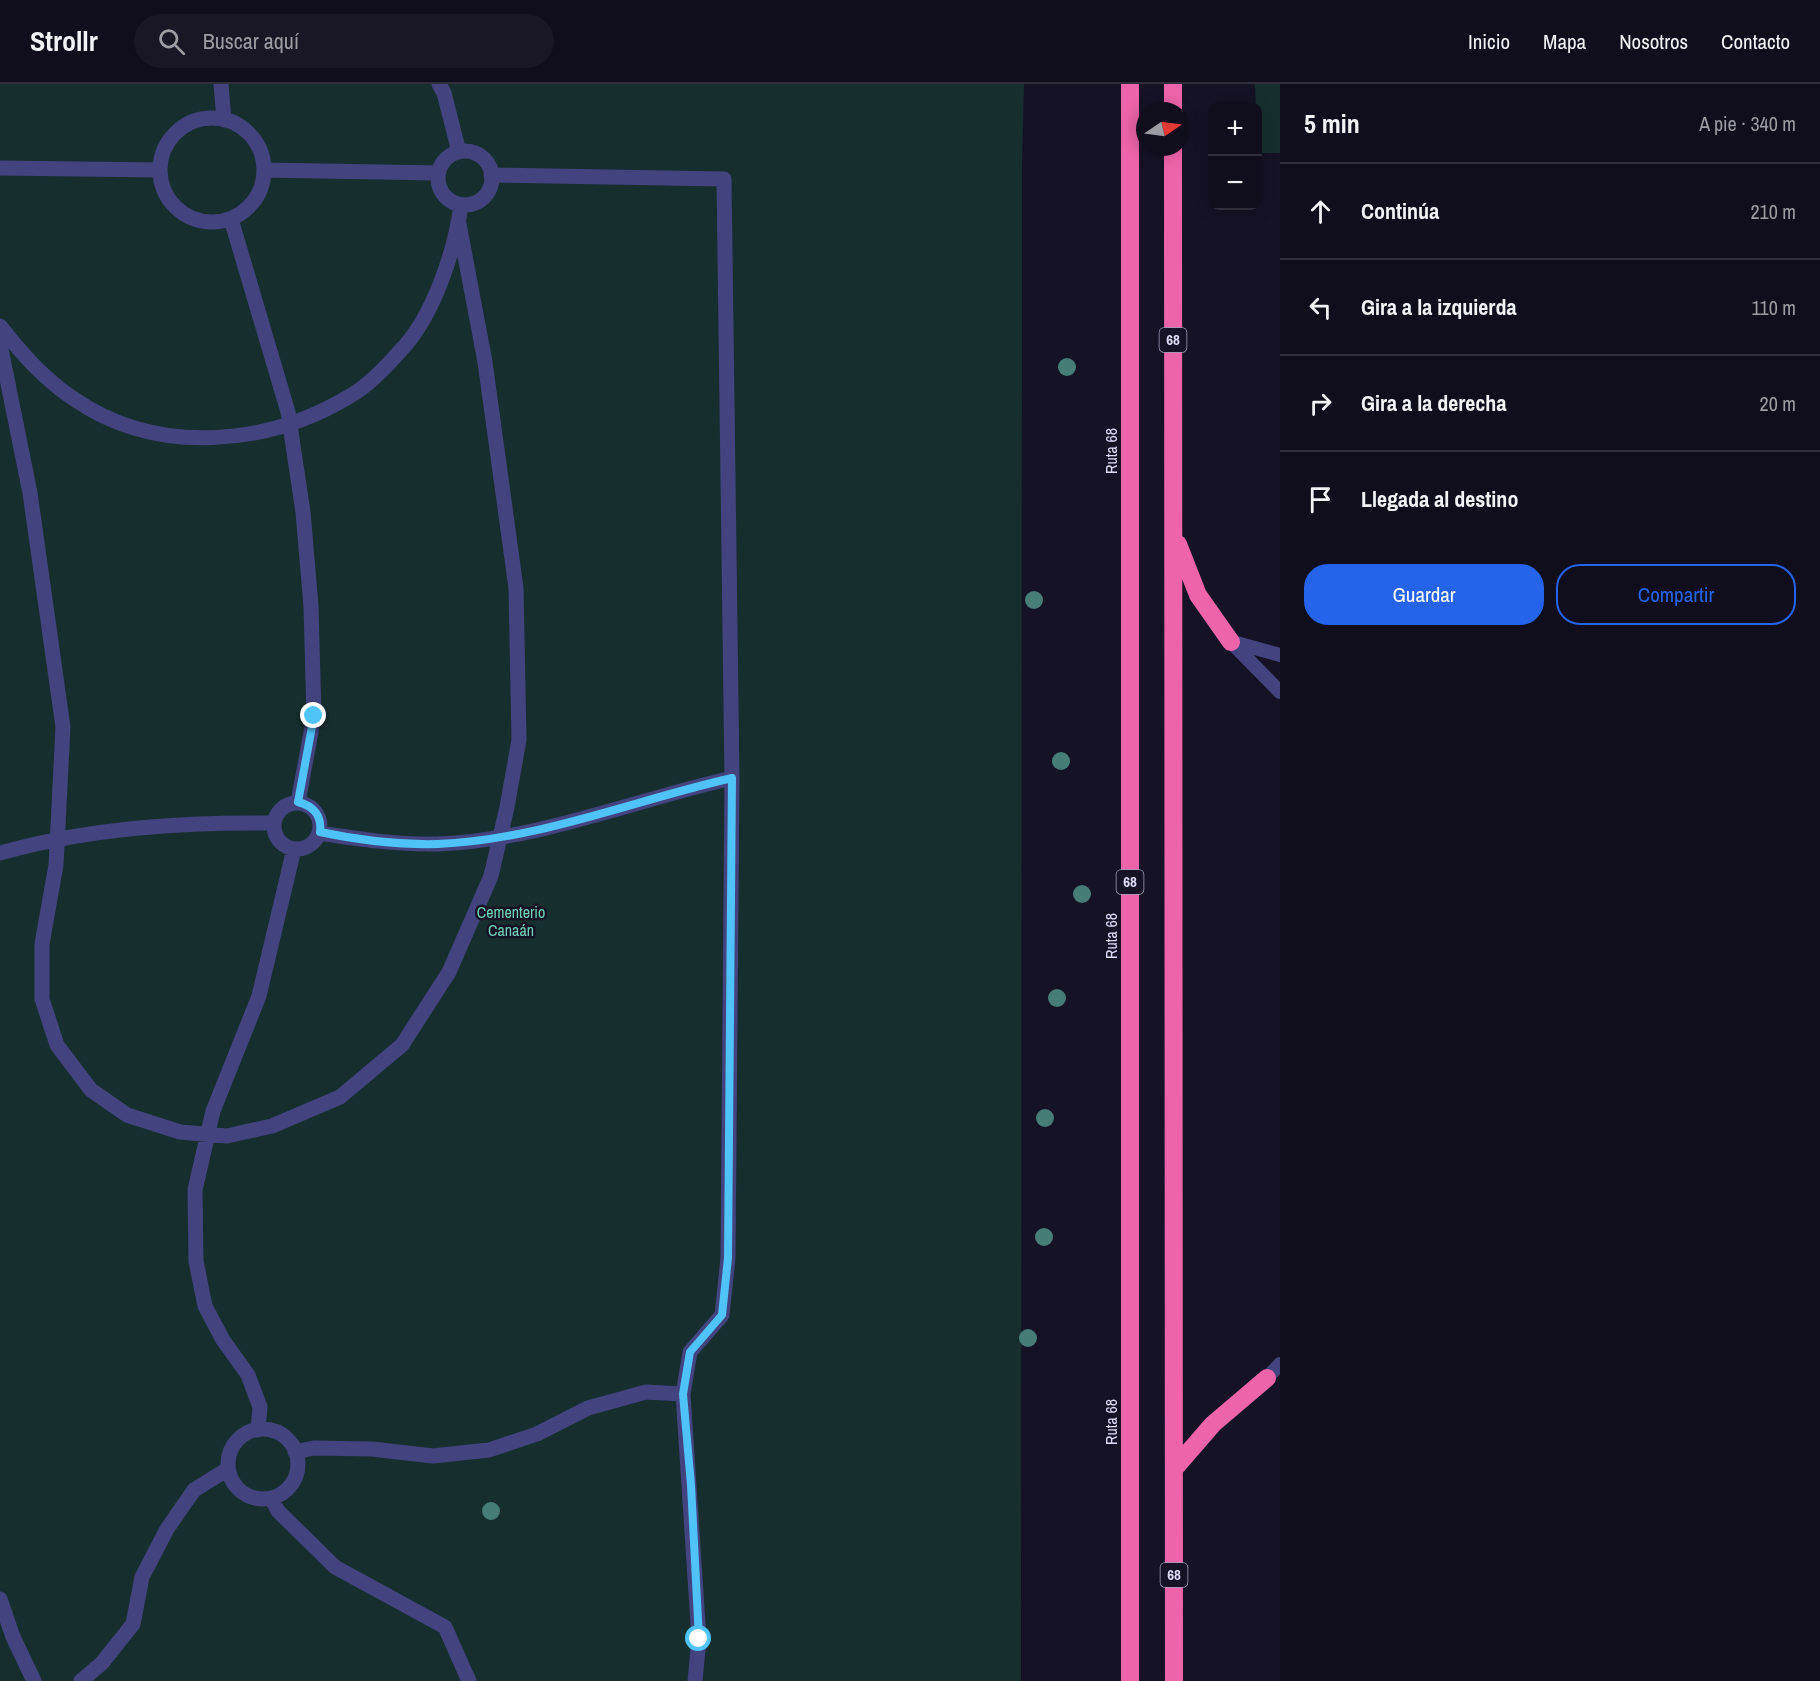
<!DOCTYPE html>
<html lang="es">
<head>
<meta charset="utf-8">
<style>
	body { margin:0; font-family:"Archivo Narrow",sans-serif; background:#191725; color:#f1f3f6 }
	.controls { position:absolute; right:18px; top:18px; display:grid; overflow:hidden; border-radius:12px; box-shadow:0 3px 15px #0003 }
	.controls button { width:54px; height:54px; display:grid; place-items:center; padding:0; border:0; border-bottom:2px solid #302e3b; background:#100e1c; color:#f1f3f6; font:30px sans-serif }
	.compass { position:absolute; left:1136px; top:18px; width:54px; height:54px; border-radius:50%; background:#100e1c; box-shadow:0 3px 15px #0003; rotate:77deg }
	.stop { position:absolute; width:18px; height:18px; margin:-14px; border:4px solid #4fc3f7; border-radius:50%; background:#fff }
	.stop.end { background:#4fc3f7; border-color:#fff; box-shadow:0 2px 6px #0008 }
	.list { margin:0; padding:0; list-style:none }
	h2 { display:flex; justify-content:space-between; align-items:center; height:78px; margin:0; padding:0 24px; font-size:26px }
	h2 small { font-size:20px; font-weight:400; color:#9c9ca3 }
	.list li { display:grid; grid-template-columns:39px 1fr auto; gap:18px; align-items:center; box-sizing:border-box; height:96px; padding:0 24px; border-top:2px solid #302e3b }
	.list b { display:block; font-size:22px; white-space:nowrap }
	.list em { font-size:20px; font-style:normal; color:#9c9ca3 }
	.actions { display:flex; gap:12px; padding:18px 24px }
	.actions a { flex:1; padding:14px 0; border:2px solid #2563eb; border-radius:24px; text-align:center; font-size:21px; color:#2563eb }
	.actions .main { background:#2563eb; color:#fff }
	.icon { flex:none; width:33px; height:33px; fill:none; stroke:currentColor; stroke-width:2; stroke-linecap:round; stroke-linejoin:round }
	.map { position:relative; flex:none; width:1280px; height:1597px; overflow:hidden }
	header { display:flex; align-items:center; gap:36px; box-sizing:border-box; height:84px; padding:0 30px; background:#100e1c; border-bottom:2px solid #302e3b }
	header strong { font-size:28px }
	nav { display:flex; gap:33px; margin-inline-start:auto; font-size:21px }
	.search { width:420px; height:54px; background:#191725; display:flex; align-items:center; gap:15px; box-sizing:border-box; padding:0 21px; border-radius:33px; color:#9c9ca3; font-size:22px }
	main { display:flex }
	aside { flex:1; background:#100e1c }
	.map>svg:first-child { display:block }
	.green { fill:#162f2e }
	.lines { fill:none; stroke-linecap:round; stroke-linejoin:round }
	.lane { stroke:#434380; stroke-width:14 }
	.street { stroke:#434380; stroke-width:15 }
	.highway { stroke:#ee64aa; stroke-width:18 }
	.tree { fill:#467d76 }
	.route { stroke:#4fc3f7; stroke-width:8 }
	.labels { text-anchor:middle; stroke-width:5; stroke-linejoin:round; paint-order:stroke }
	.shield { fill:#151226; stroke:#a29fbb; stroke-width:1.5 }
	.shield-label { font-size:15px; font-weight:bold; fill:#dedbfb }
	.street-label { font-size:16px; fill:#dedbfb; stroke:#151226 }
	.park-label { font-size:16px; fill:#6fd4b7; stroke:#151226 }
</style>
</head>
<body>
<header>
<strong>Strollr</strong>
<div class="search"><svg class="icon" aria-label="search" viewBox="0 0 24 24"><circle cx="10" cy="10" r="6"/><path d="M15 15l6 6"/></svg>Buscar aquí</div>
<nav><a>Inicio</a><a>Mapa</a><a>Nosotros</a><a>Contacto</a></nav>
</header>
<main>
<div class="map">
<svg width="1280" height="1597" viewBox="0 0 1280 1597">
	<rect width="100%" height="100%" fill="#151226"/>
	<!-- green -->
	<path class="green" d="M0 0H1024L1022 77 1021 1597H0Z
		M1255 0H1280V69H1258Z"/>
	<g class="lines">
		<!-- lane -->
		<path class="lane" d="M1231 558 1280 608
			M1233 558 1280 571
			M1267 1294 1280 1280"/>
		<!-- street -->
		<path class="street" d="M221 0 224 36
			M439 0 444 9 459 68
			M160 86a52 52 0 1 1 104 0a52 52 0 1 1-104 0Z
			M438 94a27 27 0 1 1 54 0a27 27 0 1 1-54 0Z
			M0 84 159 86
			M264 86 438 89
			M491 91 724 95 732 694 728 1174 722 1231 690 1268 683 1310 699 1555 695 1597
			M231 135 288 328 303 428 311 522 314 632 298 718
			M0 242C22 270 44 295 74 315 157 372 267 362 350 312 368 302 387 282 401 266 433 233 455 167 461 121
			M0 260 30 409 63 643 56 781 42 860V915L57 961 91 1006 127 1031 180 1048 227 1052 272 1042 340 1013 402 961 449 888 491 792 507 723 519 656 516 504 485 278 459 140
			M274 742a23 23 0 1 1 46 0a23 23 0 1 1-46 0Z
			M320 749C358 755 398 761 438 760 538 756 635 716 732 694
			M0 769C89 744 182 738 274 739
			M228 1380a35 35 0 1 1 70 0a35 35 0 1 1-70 0Z
			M258 1346 260 1323 248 1291 223 1256 205 1222 196 1177 195 1106 213 1027 259 912 294 765
			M295 1368 314 1364 372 1365 433 1372 489 1366 537 1350 588 1324 646 1308 683 1310
			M271 1414 278 1427 335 1483 445 1543 469 1597
			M0 1515 13 1553 34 1597
			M81 1597 102 1579 133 1540 142 1493 167 1445 194 1406 228 1385"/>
		<!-- highway -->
		<path class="highway" d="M1130 0V1597
			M1173 27V0
			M1173 63 1174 1597
			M1178 460 1198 511 1231 558
			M1174 1385 1213 1340 1267 1294"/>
	</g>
	<!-- trees -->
	<g class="tree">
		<circle cx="1067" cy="283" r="9"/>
		<circle cx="1034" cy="516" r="9"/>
		<circle cx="1061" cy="677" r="9"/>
		<circle cx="1082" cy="810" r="9"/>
		<circle cx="1057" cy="914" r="9"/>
		<circle cx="1045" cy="1034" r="9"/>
		<circle cx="1044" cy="1153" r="9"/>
		<circle cx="1028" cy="1254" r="9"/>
		<circle cx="491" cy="1427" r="9"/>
	</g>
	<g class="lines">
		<!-- route -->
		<path class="route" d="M314 632 298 718C314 722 322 732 320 748 358 756 398 761 438 760 538 756 635 716 732 694L728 1174 722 1231 690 1268 683 1310 691 1401 699 1555"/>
	</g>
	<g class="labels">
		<!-- shield labels -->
		<g class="shield">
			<rect x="1159.5" y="244" width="27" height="24" rx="4.5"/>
			<rect x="1116.5" y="786" width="27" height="24" rx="4.5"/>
			<rect x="1160.5" y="1479" width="27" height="24" rx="4.5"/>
		</g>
		<g class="shield-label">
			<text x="1173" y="261">68</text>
			<text x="1130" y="803">68</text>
			<text x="1174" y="1496">68</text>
		</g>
		<!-- street labels -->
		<g class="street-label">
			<text transform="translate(1111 367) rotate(-90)" y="6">Ruta 68</text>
			<text transform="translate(1111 852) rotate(-90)" y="6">Ruta 68</text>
			<text transform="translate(1111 1338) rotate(-90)" y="6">Ruta 68</text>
		</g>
		<!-- park labels -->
		<g class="park-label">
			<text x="511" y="834">Cementerio<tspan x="511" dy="18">Canaán</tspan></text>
		</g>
	</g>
</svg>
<div class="controls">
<button>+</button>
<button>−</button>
</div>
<svg class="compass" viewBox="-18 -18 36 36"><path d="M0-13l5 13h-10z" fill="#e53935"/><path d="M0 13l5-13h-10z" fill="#9c9ca3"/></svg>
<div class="stop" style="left:699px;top:1555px"></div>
<div class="stop end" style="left:314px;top:632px"></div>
</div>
<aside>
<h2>5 min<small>A pie · 340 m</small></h2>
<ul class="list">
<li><svg class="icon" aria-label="ahead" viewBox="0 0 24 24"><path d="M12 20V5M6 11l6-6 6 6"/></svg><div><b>Continúa</b></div><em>210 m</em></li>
<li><svg class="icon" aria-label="left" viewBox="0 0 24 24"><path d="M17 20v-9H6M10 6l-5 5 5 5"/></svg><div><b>Gira a la izquierda</b></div><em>110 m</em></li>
<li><svg class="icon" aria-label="right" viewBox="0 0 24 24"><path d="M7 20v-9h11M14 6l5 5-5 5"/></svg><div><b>Gira a la derecha</b></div><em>20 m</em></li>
<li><svg class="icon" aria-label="arrive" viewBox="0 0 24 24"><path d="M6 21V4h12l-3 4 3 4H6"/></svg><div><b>Llegada al destino</b></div></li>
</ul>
<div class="actions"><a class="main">Guardar</a><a>Compartir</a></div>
</aside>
</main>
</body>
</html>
